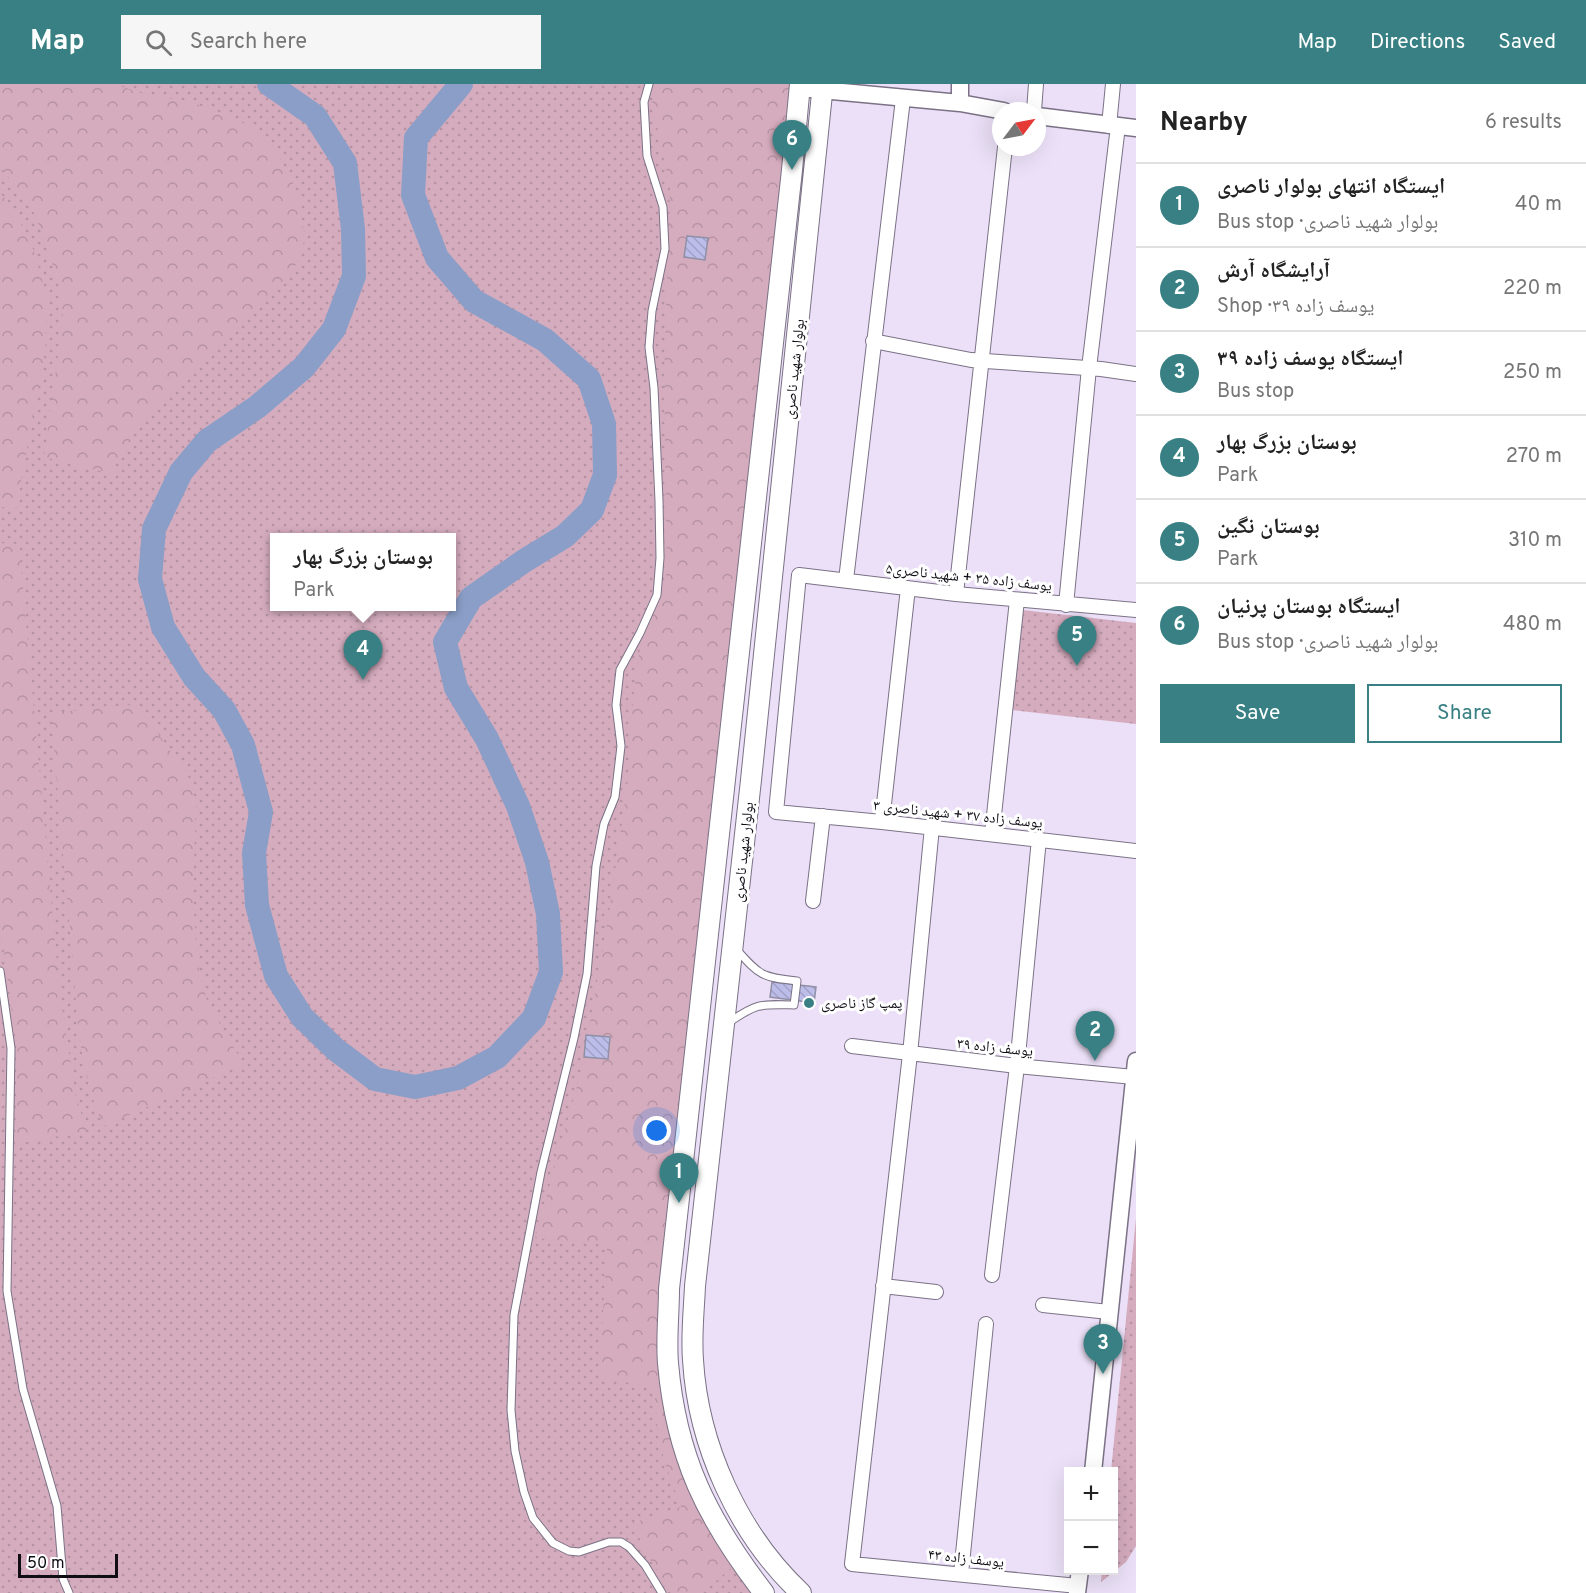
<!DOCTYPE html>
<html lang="en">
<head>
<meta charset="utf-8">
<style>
	body { margin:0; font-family:Overpass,"Noto Naskh Arabic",sans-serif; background:#f6f6f6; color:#222 }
	.controls { position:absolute; right:18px; bottom:18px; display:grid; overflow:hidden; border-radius:0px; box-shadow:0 6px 24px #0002 }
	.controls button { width:54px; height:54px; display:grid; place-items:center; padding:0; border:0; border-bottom:2px solid #e0e0e0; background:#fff; color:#222; font:30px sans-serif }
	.compass { position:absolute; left:992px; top:18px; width:54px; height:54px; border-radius:50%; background:#fff; box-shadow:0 6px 24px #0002; rotate:58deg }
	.scale { position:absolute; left:18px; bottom:15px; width:100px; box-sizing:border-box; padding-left:6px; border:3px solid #100d14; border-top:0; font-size:16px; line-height:21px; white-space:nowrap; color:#100d14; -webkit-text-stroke:4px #fff; paint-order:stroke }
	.you { position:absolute; left:657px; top:1047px; width:21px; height:21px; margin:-15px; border:4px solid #fff; border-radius:50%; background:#1a73e8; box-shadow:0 0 0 9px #1a73e833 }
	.badge { display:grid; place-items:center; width:39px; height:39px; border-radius:50%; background:#388083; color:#fff; font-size:20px; font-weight:700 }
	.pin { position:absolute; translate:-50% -50px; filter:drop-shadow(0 2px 3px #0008) }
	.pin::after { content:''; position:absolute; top:32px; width:21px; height:18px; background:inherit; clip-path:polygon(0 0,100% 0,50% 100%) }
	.popup { position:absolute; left:270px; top:449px; width:186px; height:78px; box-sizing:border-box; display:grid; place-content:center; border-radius:0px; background:#fff; filter:drop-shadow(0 2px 4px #0005); font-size:20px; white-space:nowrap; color:#767676 }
	.popup b { font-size:22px; color:#222 }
	.popup::after { content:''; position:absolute; left:50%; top:100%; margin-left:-12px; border:12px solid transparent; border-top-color:#fff }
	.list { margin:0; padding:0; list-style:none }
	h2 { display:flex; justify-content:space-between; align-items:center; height:78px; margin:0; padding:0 24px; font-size:26px }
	h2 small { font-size:20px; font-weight:400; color:#767676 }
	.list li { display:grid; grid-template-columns:39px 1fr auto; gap:18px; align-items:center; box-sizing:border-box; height:84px; padding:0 24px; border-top:2px solid #e0e0e0 }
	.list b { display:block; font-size:22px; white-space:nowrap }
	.list p { margin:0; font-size:20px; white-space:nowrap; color:#767676 }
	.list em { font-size:20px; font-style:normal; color:#767676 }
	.actions { display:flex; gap:12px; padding:18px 24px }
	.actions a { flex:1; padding:14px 0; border:2px solid #388083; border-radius:0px; text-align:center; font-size:21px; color:#388083 }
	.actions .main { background:#388083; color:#fff }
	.icon { flex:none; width:33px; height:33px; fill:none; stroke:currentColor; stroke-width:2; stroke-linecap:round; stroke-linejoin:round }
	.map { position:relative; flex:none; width:1136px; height:1509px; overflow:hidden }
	header { display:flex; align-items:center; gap:36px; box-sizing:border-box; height:84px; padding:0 30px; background:#388083; color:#fff }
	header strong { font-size:28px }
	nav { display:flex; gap:33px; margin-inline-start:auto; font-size:21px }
	.search { width:420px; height:54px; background:#f6f6f6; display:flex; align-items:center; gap:15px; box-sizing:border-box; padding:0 21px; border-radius:0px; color:#767676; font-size:22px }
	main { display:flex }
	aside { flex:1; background:#fff }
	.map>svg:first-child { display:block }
	.grass { fill:url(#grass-dots); fill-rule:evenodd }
	.forest { fill:url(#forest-crowns) }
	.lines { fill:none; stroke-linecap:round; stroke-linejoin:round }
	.river { stroke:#8a9ec7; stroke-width:24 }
	.building { fill:url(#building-back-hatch); stroke:#9090a6; stroke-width:1.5 }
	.service-casing { stroke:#7b7286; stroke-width:9 }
	.minor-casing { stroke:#7b7286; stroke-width:16 }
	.tertiary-casing { stroke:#7b7286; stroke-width:19 }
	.secondary-casing { stroke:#7b7286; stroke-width:22 }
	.service { stroke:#fff; stroke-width:7 }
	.minor { stroke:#fff; stroke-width:14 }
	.tertiary { stroke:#fff; stroke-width:16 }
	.secondary { stroke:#fff; stroke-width:20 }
	.poi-dot { fill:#388083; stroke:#fff; stroke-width:2 }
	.labels { text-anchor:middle; stroke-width:6; stroke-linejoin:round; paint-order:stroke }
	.street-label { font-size:15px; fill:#100d14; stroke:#fff }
	.poi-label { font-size:15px; fill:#100d14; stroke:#fff; text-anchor:start }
</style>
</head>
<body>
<header>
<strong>Map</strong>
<div class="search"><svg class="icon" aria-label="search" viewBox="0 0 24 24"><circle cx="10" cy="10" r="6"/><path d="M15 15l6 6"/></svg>Search here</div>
<nav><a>Map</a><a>Directions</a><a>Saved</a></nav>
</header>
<main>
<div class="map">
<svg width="1136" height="1509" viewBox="0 0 1136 1509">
	<defs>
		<pattern id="grass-dots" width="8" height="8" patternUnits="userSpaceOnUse" patternTransform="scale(1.5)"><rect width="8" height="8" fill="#d5acbe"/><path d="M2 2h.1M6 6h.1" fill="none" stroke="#b693a2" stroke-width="1.8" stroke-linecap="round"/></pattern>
		<pattern id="forest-crowns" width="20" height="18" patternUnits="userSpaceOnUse" patternTransform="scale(1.5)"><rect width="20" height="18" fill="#d5acbe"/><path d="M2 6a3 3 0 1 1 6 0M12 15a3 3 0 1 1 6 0" fill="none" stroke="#b693a2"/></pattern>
		<pattern id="building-back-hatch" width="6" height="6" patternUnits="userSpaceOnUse" patternTransform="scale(1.5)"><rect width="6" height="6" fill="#bdbdea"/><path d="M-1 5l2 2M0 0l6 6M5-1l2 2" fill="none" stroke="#a1a1c8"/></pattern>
	</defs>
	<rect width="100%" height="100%" fill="#ebe0f7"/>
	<!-- grass -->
	<path class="grass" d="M0 0H791L792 12 661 1180 662 1281 676 1362 757 1509H0ZM274 454H452V522H274Z
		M1023 526 1136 539V640L1012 626Z
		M1136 1134V1462L1126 1478 1101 1498 1102 1487 1114 1486V1388L1111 1387Z"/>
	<!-- forest -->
	<path class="forest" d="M0 0H114L141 9 190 18 230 32 249 42 275 65 297 107 305 154 298 178 276 206 202 278 167 316 144 331 116 379 112 390 44 373 63 234 59 202 45 156 33 127 20 107 0 83Z
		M656 0H791L792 12 661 1180 662 1281 737 1479 702 1509H672L646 1469 633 1439 681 1423 665 1379 658 1351 654 1302 599 1295 607 1161 535 1154 582 984 609 828 628 696 633 615 643 543 667 489 664 293 670 104 652 19Z
		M0 109 13 123 34 167 47 213 45 268 16 424 0 423Z
		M0 459 19 460 59 902 76 1013 87 1047 15 1060 17 965 0 839Z
		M137 620 188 692 196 721 193 810 197 877 208 920 240 974V982L104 1042C78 990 77 925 72 867 64 788 58 708 51 629Z"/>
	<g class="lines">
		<!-- river -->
		<path class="river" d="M269 0 315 32 345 79 353 145 354 192 334 245 304 283 257 323 207 357 181 388 154 445 150 495 163 543 194 593 224 626 243 661 261 728 254 769 257 821 276 892 302 933 335 965 375 995 415 1003 458 994 497 973 534 934 551 888 548 830 537 778 518 722 487 655 456 604 445 558 471 514 524 477 565 452 592 426 605 391 604 340 589 295 545 256 474 217 437 174 413 111 416 54 461 0"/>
	</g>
	<!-- building -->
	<path class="building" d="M687 152 708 154 705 176 684 173Z
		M772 898 816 903 814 919 770 913Z
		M586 951 610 953 608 975 584 973Z"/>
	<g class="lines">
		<defs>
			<path id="service" d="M649 0 644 18 647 72 663 123 665 165 652 227 649 263 654 304 659 417 660 474 657 511 640 549 620 586 616 621 621 662 615 713 604 740 596 782 587 890 574 954 541 1088 514 1231 511 1326 515 1367 524 1408 533 1434 553 1459 569 1467 579 1468 609 1458H621L629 1463 645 1481 662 1509
				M0 887 11 964 7 1207 23 1305 57 1422 63 1495 69 1509
				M728 939C757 919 760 920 794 921L797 897C762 893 760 892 737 866"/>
			<path id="minor" d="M1034 27 1036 0
				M1109 42 1113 0
				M873 257 971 276 1101 285 1136 290
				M846 496 903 15
				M956 510 1005 63
				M1066 521 1089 284 1118 42
				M1136 526 956 510 799 491 776 728 882 738 1136 767
				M882 738 908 504
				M932 743 910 970 852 1480 1078 1502
				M992 750 1017 516
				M813 817 823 732
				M852 962 1017 982 1134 993
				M992 1191 1017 982 1039 755
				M883 1202 936 1208
				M1043 1221 1109 1228
				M961 1490 986 1240"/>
			<path id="tertiary" d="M800 4 960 19 1004 27
				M960 19V0
				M1037 32 1136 44
				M1093 1388 1136 977
				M1077 1509 1080 1486"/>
			<path id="secondary" d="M764 1509C707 1435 676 1373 668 1279 666 1255 669 1229 669 1205L792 86 800 0
				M801 1509C738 1450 698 1361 693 1276 691 1251 694 1226 695 1202L751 696 823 0"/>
		</defs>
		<!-- service casing -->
		<use href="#service" class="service-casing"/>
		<!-- minor casing -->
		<use href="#minor" class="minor-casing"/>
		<!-- tertiary casing -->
		<use href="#tertiary" class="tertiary-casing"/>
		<!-- secondary casing -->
		<use href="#secondary" class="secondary-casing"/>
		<!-- service -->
		<use href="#service" class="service"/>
		<!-- minor -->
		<use href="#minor" class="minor"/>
		<!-- tertiary -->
		<use href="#tertiary" class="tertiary"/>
		<!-- secondary -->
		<use href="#secondary" class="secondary"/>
	</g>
	<!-- markers -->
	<circle class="poi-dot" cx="809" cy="919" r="6"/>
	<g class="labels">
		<!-- street labels -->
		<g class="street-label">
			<text transform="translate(794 285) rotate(-84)" y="5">بولوار شهید ناصری</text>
			<text transform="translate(969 493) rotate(6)" y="5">یوسف زاده ۳۵ + شهید ناصری۵</text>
			<text transform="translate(958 730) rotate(6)" y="5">یوسف زاده ۳۷ + شهید ناصری ۳</text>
			<text transform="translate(743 768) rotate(-84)" y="5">بولوار شهید ناصری</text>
			<text transform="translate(995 963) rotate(6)" y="5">یوسف زاده ۳۹</text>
			<text transform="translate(966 1474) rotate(6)" y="5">یوسف زاده ۴۳</text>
		</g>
		<!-- poi labels -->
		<g class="poi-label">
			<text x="821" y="924">پمپ گاز ناصری</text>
		</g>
	</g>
</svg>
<div class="controls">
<button>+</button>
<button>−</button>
</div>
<svg class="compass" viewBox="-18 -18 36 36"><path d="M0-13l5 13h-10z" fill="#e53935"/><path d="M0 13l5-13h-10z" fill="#767676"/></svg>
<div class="scale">50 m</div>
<div class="you"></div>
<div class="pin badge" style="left:679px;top:1119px">1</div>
<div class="pin badge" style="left:1095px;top:977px">2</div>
<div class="pin badge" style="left:1103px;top:1290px">3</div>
<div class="pin badge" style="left:363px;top:596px">4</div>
<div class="popup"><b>بوستان بزرگ بهار</b>Park</div>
<div class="pin badge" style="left:1077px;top:582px">5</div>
<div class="pin badge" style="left:792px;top:86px">6</div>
</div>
<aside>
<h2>Nearby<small>6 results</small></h2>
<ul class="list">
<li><span class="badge">1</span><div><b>ایستگاه انتهای بولوار ناصری</b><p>Bus stop · بولوار شهید ناصری</p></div><em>40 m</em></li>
<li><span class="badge">2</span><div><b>آرایشگاه آرش</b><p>Shop · یوسف زاده ۳۹</p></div><em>220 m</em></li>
<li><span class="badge">3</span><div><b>ایستگاه یوسف زاده ۳۹</b><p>Bus stop</p></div><em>250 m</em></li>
<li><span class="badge">4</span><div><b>بوستان بزرگ بهار</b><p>Park</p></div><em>270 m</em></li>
<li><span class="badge">5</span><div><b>بوستان نگین</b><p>Park</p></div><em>310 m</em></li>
<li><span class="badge">6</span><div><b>ایستگاه بوستان پرنیان</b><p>Bus stop · بولوار شهید ناصری</p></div><em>480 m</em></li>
</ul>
<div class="actions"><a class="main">Save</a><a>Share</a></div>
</aside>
</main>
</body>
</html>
